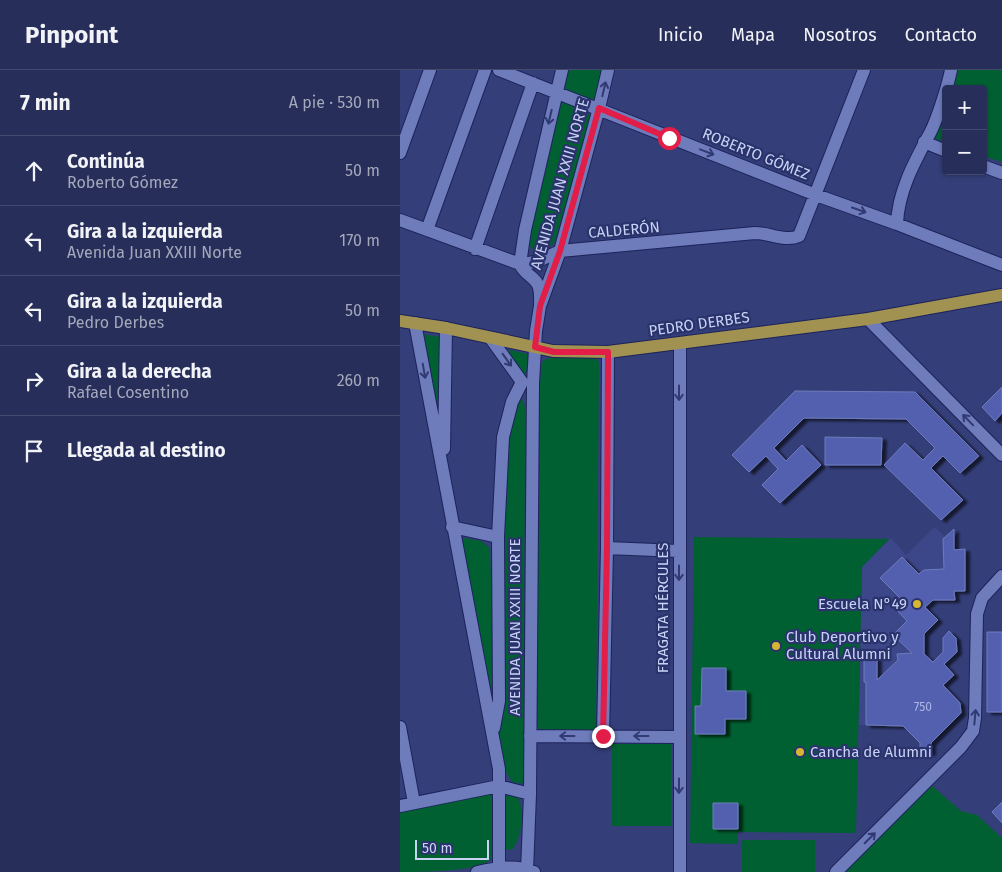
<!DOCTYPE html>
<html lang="es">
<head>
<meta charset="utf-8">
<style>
	body { margin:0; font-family:"Fira Sans",sans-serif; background:#333a63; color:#f1f3f6 }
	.controls { position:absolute; right:15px; top:15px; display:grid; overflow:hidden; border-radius:5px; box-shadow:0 1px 4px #0004 }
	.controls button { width:45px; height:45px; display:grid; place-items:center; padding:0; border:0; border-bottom:1px solid #434a70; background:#272e5a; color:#f1f3f6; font:25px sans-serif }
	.scale { position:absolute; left:15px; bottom:12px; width:74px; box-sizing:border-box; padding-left:5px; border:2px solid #c8d2f5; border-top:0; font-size:14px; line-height:18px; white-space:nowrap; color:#c8d2f5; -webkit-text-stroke:4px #2b336c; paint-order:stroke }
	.stop { position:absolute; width:15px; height:15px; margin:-11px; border:4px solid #e11d48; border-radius:50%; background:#fff }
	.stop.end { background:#e11d48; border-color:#fff; box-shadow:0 1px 5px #0008 }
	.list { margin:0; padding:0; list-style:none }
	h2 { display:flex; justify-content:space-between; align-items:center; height:65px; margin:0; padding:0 20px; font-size:21px }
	h2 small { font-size:16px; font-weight:400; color:#a4a8bb }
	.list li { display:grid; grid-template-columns:32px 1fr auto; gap:15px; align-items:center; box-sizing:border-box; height:70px; padding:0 20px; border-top:1px solid #434a70 }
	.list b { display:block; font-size:19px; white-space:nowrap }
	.list p { margin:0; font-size:16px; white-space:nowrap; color:#a4a8bb }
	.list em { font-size:16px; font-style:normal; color:#a4a8bb }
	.icon { flex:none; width:28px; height:28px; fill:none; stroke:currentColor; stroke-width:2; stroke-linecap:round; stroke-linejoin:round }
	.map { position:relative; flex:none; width:602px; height:802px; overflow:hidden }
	header { display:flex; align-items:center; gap:30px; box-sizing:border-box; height:70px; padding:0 25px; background:#272e5a; border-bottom:1px solid #434a70 }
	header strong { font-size:24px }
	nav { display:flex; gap:28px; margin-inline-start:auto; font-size:18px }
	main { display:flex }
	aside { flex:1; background:#272e5a }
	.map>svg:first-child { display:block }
	.built { fill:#3c4789 }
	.green { fill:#006031 }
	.building { fill:#5260af; stroke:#6e7cbc; filter:url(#shadow) }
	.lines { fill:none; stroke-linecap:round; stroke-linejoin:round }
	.minor-casing { stroke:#1d235b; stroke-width:14 }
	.major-casing { stroke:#1d235b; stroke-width:14 }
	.minor { stroke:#6e7cbc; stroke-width:12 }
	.major { stroke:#a19252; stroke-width:12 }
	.oneway { stroke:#323a74 }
	.route { stroke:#e11d48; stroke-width:6 }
	.poi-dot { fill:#d6b534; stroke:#2b336c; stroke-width:2 }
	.labels { text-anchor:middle; stroke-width:4.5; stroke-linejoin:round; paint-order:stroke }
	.number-label { font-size:12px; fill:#aab6e4 }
	.street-label { font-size:15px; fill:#c8d2f5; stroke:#2b336c }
	.poi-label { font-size:15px; fill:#c8d2f5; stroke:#2b336c; text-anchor:start }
</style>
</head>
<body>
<header>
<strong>Pinpoint</strong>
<nav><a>Inicio</a><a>Mapa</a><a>Nosotros</a><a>Contacto</a></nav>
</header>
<main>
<aside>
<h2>7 min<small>A pie · 530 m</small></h2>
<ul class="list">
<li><svg class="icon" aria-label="ahead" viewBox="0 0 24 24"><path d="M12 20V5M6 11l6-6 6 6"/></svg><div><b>Continúa</b><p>Roberto Gómez</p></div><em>50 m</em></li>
<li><svg class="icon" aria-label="left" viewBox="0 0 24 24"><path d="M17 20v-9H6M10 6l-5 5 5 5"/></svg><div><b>Gira a la izquierda</b><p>Avenida Juan XXIII Norte</p></div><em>170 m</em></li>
<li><svg class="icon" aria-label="left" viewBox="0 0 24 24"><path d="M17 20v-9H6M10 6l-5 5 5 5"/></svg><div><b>Gira a la izquierda</b><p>Pedro Derbes</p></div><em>50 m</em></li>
<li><svg class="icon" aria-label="right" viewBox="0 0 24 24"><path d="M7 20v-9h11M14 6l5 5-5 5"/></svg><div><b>Gira a la derecha</b><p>Rafael Cosentino</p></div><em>260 m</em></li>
<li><svg class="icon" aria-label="arrive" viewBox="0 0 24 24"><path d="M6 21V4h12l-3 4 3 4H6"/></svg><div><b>Llegada al destino</b></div></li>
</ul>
</aside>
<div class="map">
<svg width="602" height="802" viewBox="0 0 602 802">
	<defs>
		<filter id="shadow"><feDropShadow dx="4.5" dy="2.5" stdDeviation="1" flood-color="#0009"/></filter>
	</defs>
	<rect width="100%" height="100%" fill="#343e78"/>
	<!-- built -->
	<path class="built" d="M535 457 545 467 554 459V479H565V521H555V530H533L526 537 538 550 530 558 525 553 524 555V583L532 592 537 588 554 605 543 616 560 633 561 643 531 673V683H520V673L503 656 459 655 462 497 491 468 506 485Z"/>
	<!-- green -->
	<path class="green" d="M166 0H202L196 25 194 29H189L163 20Z
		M558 0H602V92L583 86V19H552Z
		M163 32C175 36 190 38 191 51L154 173C147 179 142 182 133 180L129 175 128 166 160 33Z
		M546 36V72L534 68Z
		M22 264 40 267 38 343Z
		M111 280 128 284 126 304H124L110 286 109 281Z
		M195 287 199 293 196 657 193 660 143 661 136 657 138 347 141 296 143 291 148 288Z
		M121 325 125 338C125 460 123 583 125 705L122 714 112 712 106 702 98 666 101 493 108 363 117 333Z
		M294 467 489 469 462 497 456 763 338 762V774L290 773Z
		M65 468 81 471 90 478 95 629 92 632 62 469Z
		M212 674H271V756H212Z
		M531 715 561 741 577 745 602 768V802H445Z
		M85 724H92L95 729 94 783C93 784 91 789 90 790 79 802 18 802 0 802V741Z
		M112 725 119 728C124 746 122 764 113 779L105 780 104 729 105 726Z
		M342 770H415V802H342Z"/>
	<!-- building -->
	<path class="building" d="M602 317V343L595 351 582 337Z
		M395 321 515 322 579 386 560 403 543 386 531 398 563 430 541 450 484 395 505 373 523 390 535 378 506 349 404 348 374 378 386 391 402 375 421 395 380 433 362 415 378 399 366 386 349 402 332 385Z
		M425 367 482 368 481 395H425Z
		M554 459V480L565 479V521H554L555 530H533L525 537 538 550 524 564V584L533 592 543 582V568L549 561 556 568 557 582 544 594 554 605 543 615 560 633 561 643 531 673V683H520V673L503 656 466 655V612H464V584H477V610L498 590 497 584 512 583 493 565 507 551 493 536 500 528 480 508 502 487 519 504 524 500 544 499 543 469Z
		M587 562H602V642H587Z
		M302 598H326V621H346V649H325V664H295V636H301Z
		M602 732V753L592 742Z
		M313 733H338V759H313Z"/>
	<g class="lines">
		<defs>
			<path id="minor" d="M99 0 416 125 497 154 602 195
				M524 72 546 81
				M0 83 30 0
				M583 96 602 103
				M0 150 120 194 136 192 160 181 355 163C370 163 385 172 399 166L464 0
				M497 154C498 121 515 91 530 63 537 50 548 15 551 0
				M27 160 85 0
				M75 179 133 13
				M140 234C140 227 141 219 137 213 132 205 124 204 120 194L125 160 162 0
				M468 249 602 385
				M15 253 99 699V802
				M91 269 122 312
				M280 274V802
				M44 379 46 258
				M52 457 98 467
				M207 478 279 481
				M0 657 14 733
				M94 658 99 631 98 467 103 367 112 332 122 312
				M130 666 279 667
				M203 666 207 478 208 282
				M0 736 99 716 130 724
				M77 802C96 798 116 794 134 802
				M127 802 130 724 133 313 136 261 140 236 160 181 199 38 208 0
				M436 802 561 677 573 661 575 648 577 544 582 528 602 506"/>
			<path id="major" d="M0 251 46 258 153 281 208 282 468 249 602 225"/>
		</defs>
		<!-- minor casing -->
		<use href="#minor" class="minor-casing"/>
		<!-- major casing -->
		<use href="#major" class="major-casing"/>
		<!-- minor -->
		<use href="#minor" class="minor"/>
		<!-- major -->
		<use href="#major" class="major"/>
	</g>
	<!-- one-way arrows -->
	<defs><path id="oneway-shaft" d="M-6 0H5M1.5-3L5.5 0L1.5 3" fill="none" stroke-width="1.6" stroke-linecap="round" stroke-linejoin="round" transform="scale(1.25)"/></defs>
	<g class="oneway">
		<use href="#oneway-shaft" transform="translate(204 19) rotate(-77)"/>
		<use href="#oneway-shaft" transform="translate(150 47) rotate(103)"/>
		<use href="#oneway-shaft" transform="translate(307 82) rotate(21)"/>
		<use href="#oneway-shaft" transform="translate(459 140) rotate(19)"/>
		<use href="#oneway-shaft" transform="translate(107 290) rotate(55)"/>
		<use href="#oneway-shaft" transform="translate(24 301) rotate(80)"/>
		<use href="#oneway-shaft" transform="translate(279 323) rotate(90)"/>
		<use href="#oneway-shaft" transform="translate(568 350) rotate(-134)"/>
		<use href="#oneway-shaft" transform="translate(279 503) rotate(90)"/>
		<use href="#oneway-shaft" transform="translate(575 647) rotate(-85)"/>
		<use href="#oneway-shaft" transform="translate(167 666) rotate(180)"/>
		<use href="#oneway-shaft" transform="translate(241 666) rotate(-180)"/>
		<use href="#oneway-shaft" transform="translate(279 716) rotate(90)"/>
		<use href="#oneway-shaft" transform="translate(470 768) rotate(-45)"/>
	</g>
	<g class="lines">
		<!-- route -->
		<path class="route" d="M203 666 207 478 208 282H154L135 277 140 236 160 181 199 38 269 68"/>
	</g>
	<!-- markers -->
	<g class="poi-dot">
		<circle cx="517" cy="534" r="5"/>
		<circle cx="376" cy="576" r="5"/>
		<circle cx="400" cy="682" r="5"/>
	</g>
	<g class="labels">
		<!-- number labels -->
		<g class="number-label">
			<text x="523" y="641">750</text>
		</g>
		<!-- street labels -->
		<g class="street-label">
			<text transform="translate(356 84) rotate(22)" y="5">ROBERTO GÓMEZ</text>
			<text transform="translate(160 114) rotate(-74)" y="5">AVENIDA JUAN XXIII NORTE</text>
			<text transform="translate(224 160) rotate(-5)" y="5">CALDERÓN</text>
			<text transform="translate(299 254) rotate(-8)" y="5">PEDRO DERBES</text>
			<text transform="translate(263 538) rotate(-90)" y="5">FRAGATA HÉRCULES</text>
			<text transform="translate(115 557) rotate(-90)" y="5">AVENIDA JUAN XXIII NORTE</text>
		</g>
		<!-- poi labels -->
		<g class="poi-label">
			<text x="507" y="539" text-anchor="end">Escuela N°49</text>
			<text x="386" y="572">Club Deportivo y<tspan x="386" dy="17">Cultural Alumni</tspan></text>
			<text x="410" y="687">Cancha de Alumni</text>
		</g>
	</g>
</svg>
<div class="controls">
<button>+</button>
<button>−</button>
</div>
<div class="scale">50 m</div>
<div class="stop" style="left:269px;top:68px"></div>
<div class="stop end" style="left:203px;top:666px"></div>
</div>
</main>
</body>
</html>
